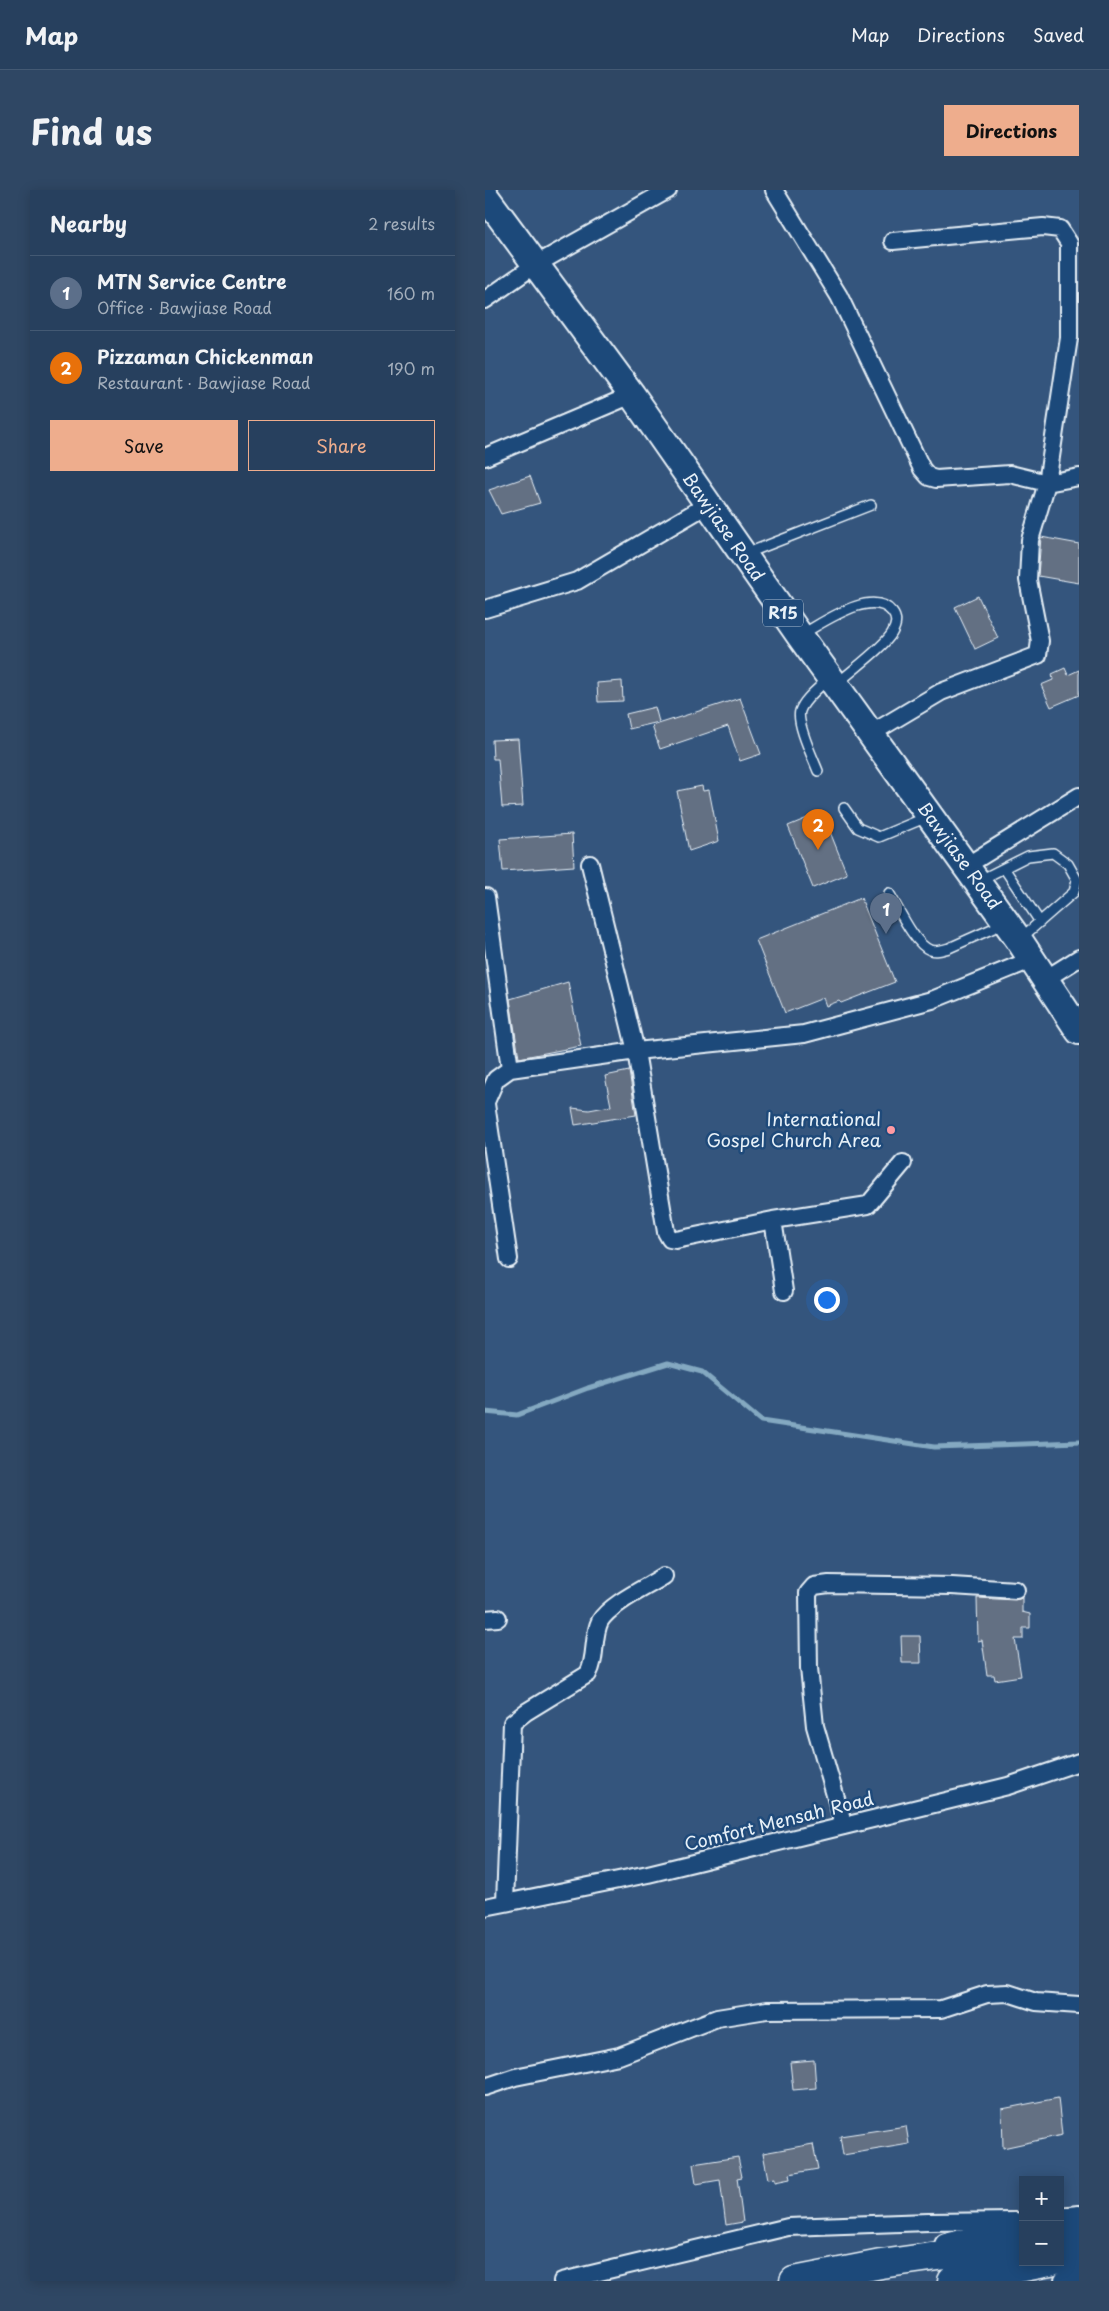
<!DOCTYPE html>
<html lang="en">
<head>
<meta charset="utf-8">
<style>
	body { margin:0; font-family:"Playpen Sans",sans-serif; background:#2f4764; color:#f1f3f6 }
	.controls { position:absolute; right:15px; bottom:15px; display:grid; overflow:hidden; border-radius:0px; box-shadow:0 2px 12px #0003 }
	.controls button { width:45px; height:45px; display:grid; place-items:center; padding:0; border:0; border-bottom:1px solid #435973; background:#27405e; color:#f1f3f6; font:25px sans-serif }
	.you { position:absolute; left:341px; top:1109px; width:18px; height:18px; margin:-12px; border:4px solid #fff; border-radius:50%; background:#1a73e8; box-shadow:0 0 0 8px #1a73e833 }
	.badge { display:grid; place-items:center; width:32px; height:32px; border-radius:50%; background:#eead8d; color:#fff; font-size:16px; font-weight:700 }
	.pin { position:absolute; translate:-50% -41px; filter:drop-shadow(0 1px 2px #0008) }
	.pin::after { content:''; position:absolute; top:26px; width:18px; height:15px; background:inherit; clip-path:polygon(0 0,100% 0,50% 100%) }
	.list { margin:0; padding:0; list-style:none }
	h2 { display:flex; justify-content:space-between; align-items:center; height:65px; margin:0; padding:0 20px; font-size:21px }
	h2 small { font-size:16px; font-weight:400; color:#a4afbc }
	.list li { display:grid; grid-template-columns:32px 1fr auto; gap:15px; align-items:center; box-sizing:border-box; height:75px; padding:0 20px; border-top:1px solid #435973 }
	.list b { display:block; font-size:19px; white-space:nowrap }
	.list p { margin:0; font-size:16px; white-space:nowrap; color:#a4afbc }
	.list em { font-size:16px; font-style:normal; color:#a4afbc }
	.actions { display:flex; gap:10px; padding:15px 20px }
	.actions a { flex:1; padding:11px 0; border:1px solid #eead8d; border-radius:0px; text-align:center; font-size:18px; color:#eead8d }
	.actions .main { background:#eead8d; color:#111 }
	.map { position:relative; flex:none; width:594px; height:2091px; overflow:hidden; border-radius:0px }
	header { display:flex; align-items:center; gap:30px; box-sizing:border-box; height:70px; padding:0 25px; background:#27405e; border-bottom:1px solid #435973 }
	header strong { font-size:24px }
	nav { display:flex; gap:28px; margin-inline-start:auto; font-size:18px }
	.intro { display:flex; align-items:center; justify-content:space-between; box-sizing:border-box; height:120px; padding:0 30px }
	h1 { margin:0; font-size:35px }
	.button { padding:12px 22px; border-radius:0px; background:#eead8d; color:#111; font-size:18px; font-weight:700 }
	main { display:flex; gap:30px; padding:0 30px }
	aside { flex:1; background:#27405e; border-radius:0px; box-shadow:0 2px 12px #0003 }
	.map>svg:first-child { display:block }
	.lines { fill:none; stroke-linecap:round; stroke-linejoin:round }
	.stream { stroke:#84a9c1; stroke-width:5 }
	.building { fill:#647083; stroke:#e8f1f8 }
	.service-casing { stroke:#e8f1f8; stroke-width:12 }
	.minor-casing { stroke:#e8f1f8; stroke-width:20 }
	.secondary-casing { stroke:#e8f1f8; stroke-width:26 }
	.primary-casing { stroke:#e8f1f8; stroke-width:30 }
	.trunk-casing { stroke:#e8f1f8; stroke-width:31 }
	.service { stroke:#1f4a7a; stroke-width:9 }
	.minor { stroke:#1f4a7a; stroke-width:16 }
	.secondary { stroke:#1f4a7a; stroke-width:22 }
	.primary { stroke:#1f4a7a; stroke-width:26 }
	.trunk { stroke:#1f4a7a; stroke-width:28 }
	.poi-dot { fill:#ff9aa2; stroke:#1f4a7a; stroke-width:2 }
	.labels { text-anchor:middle; stroke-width:5; stroke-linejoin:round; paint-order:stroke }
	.shield { fill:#1f4a7a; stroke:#acbfd2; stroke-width:1 }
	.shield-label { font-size:16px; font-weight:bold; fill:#e8f1f8 }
	.street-label { font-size:18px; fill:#e8f1f8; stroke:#1f4a7a }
	.poi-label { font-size:18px; fill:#e8f1f8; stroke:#1f4a7a; text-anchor:end }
</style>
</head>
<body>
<header>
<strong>Map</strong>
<nav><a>Map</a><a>Directions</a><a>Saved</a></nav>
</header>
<div class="intro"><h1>Find us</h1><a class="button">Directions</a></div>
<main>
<aside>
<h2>Nearby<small>2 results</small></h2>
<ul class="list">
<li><span class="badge" style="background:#5c6f8a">1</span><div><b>MTN Service Centre</b><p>Office · Bawjiase Road</p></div><em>160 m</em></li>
<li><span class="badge" style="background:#e8710a">2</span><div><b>Pizzaman Chickenman</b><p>Restaurant · Bawjiase Road</p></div><em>190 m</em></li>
</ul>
<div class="actions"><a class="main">Save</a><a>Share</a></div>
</aside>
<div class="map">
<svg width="594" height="2091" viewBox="0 0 594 2091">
	<rect width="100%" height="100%" fill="#34557d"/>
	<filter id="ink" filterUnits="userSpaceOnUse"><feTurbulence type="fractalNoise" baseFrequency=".02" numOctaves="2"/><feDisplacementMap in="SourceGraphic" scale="10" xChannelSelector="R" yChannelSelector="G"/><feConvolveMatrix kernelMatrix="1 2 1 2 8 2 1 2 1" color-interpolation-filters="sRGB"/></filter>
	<g filter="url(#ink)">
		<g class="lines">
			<!-- stream -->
			<path class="stream" d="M0 1222 32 1225 103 1198 183 1173 217 1182 276 1231 449 1257 594 1252"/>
		</g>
		<!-- building -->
		<path class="building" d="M45 286 55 313 16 324 4 300Z
			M556 347 594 354V393L553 386Z
			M493 406 513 448 490 459 470 417Z
			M580 478 583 485 594 480V505L566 517 556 495 568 490 567 484Z
			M137 491 138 511 113 512 112 493Z
			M255 508 276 564 255 571 243 536 175 559 167 536Z
			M170 517 174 532 144 539 141 524Z
			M33 549 38 616 17 617 13 569H8L7 550Z
			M217 596 218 601 224 600 234 651 204 661 192 601Z
			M337 622 362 684 328 698 303 636Z
			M87 644 89 676 18 681 15 649Z
			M376 708 410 792 356 813 354 811 341 816 338 808 300 823 271 750Z
			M83 792 96 856 34 868 25 809Z
			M144 881 151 925 90 935 87 918 104 920 126 916 120 886Z
			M492 1408 530 1410 537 1408V1422L545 1424V1438H538V1449H530L536 1486 510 1490 509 1485H502L497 1450 493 1451Z
			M416 1446H435L436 1473H417Z
			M329 1870 331 1898 308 1900 305 1872Z
			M573 1908 577 1945 518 1958 517 1919Z
			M421 1936 424 1954 358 1965 355 1946Z
			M328 1954 333 1979 304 1984 305 1989 290 1992V1988L283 1989 278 1963Z
			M253 1967 257 1987 252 1988 258 2032 241 2035 235 1990 211 1994 208 1974Z"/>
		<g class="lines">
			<defs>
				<path id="service" d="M260 364 386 315
					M317 444C338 433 387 397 407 422 413 429 411 436 407 443 399 457 366 481 353 493
					M333 581C328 568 311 533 315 521 319 509 334 498 343 489
					M359 618 373 638 394 647 442 627
					M519 678 555 732
					M495 690 543 666 568 663 583 674 592 690 589 702 535 749
					M404 703C413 717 429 754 445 760 451 762 457 760 464 758L520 733"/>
				<path id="minor" d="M289 0 354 106 437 279 444 287 451 289 525 284 562 293 594 287
					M0 110 50 75 183 0
					M0 267 147 205
					M0 419 92 391 222 315
					M387 543 456 502 553 465 555 451 543 390 545 350 562 293 584 148V53L575 39 558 37 408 51
					M105 674 151 861 181 1042 185 1049 191 1050 288 1030 383 1015 418 973
					M481 676 594 606
					M1 707 25 879
					M559 790 594 768
					M0 914 11 889 25 879 151 861 319 844 447 810 546 770
					M1 914 24 1069
					M288 1030 299 1101
					M0 1429 13 1428
					M359 1636 330 1536 324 1478 323 1403 329 1396 344 1394 467 1396 531 1400
					M20 1712 27 1533 41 1522 103 1484C112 1468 107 1447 115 1431 125 1414 162 1397 179 1386
					M0 1717 163 1684 359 1636 523 1596 594 1572
					M0 1897 30 1887 134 1866 232 1828 282 1820 456 1819 502 1804 523 1803 551 1812 594 1815
					M77 2091 303 2037 443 2032 531 2031"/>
				<path id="secondary" d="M575 2029 594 2027
					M461 2055 538 2036
					M581 2091 594 2089"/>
				<path id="primary" d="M0 6 147 205 315 446 534 750 594 841"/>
				<path id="trunk" d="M575 2049 594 2046
					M575 2070 594 2067
					M309 2091 396 2074 538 2054
					M467 2091 565 2072"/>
			</defs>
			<!-- service casing -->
			<use href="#service" class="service-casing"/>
			<!-- minor casing -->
			<use href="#minor" class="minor-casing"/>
			<!-- secondary casing -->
			<use href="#secondary" class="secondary-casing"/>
			<!-- primary casing -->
			<use href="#primary" class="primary-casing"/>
			<!-- trunk casing -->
			<use href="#trunk" class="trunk-casing"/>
			<!-- service -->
			<use href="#service" class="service"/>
			<!-- minor -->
			<use href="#minor" class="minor"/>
			<!-- secondary -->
			<use href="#secondary" class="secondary"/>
			<!-- primary -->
			<use href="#primary" class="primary"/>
			<!-- trunk -->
			<use href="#trunk" class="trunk"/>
		</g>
	</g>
	<!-- markers -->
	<circle class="poi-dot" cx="406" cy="940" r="5"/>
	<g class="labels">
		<!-- shield labels -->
		<rect class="shield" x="278" y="409.5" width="40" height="27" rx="4"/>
		<g class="shield-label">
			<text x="298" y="429">R15</text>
		</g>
		<!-- street labels -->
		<g class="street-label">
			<text transform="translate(238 337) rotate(55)" y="6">Bawjiase Road</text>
			<text transform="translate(474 666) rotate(54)" y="6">Bawjiase Road</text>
			<text transform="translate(294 1632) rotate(-14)" y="6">Comfort Mensah Road</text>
		</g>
		<!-- poi labels -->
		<g class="poi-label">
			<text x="396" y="936">International<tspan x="396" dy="21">Gospel Church Area</tspan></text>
		</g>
	</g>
</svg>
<div class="controls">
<button>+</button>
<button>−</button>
</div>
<div class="you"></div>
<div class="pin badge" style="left:401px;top:744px;background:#5c6f8a">1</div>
<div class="pin badge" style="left:333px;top:660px;background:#e8710a">2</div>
</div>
</main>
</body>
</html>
